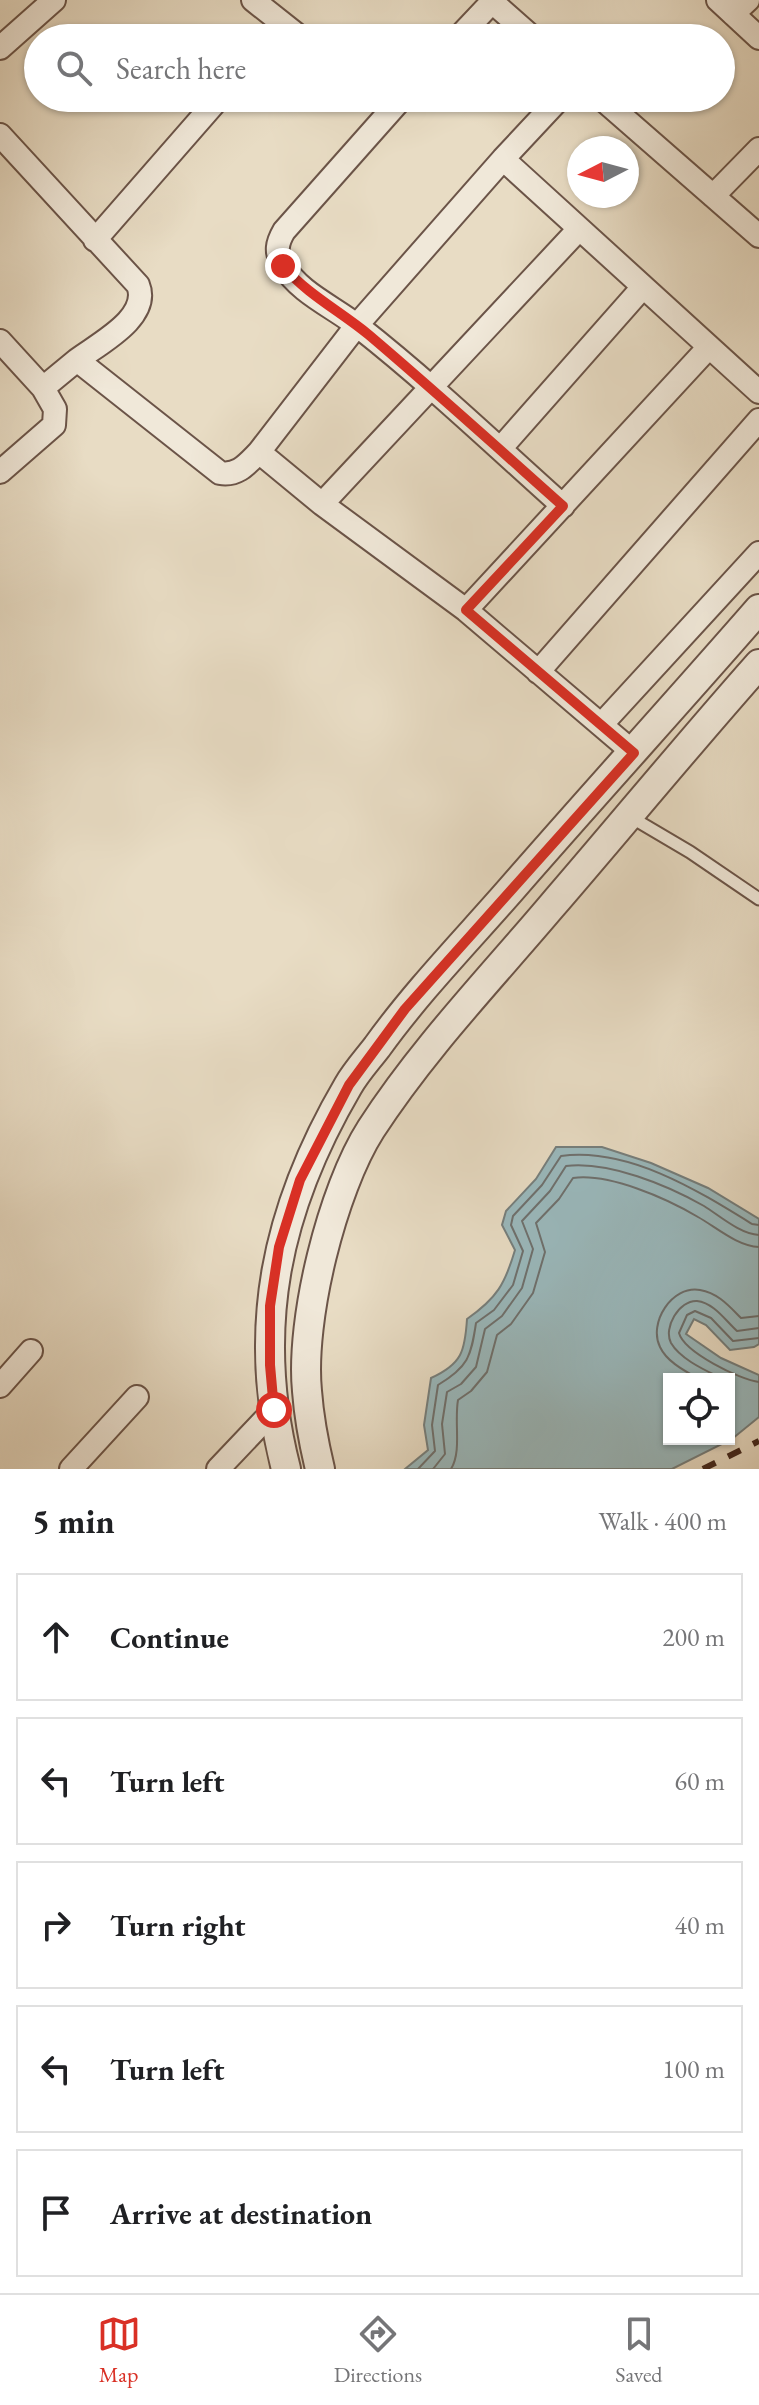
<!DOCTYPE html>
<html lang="en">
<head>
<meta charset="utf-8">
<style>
	body { margin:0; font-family:"EB Garamond",serif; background:#f6f6f6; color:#202124 }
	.controls { position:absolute; right:24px; bottom:24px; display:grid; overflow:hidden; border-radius:0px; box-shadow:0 2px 6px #0004 }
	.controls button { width:72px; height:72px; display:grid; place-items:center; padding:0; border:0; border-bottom:2px solid #e0e0e0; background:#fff; color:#202124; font:40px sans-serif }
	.compass { position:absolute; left:567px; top:136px; width:72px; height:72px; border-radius:50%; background:#fff; box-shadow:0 2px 6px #0004; rotate:264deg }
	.stop { position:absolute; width:24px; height:24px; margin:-18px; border:6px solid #d93025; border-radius:50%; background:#fff }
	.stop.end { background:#d93025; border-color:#fff; box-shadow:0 2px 8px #0008 }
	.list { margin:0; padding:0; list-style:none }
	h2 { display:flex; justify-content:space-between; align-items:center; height:104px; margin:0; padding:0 32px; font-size:34px }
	h2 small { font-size:26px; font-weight:400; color:#757577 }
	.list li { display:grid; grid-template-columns:52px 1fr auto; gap:24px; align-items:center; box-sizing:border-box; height:128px; margin:0 16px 16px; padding:0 16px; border:2px solid #e0e0e0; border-radius:0px }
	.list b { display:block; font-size:30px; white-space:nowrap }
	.list em { font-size:26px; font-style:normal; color:#757577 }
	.icon { flex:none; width:44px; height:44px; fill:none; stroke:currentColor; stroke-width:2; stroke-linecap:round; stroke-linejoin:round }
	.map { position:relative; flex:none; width:759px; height:1469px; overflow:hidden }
	.search { position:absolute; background:#fff; box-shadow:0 2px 6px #0004; left:24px; right:24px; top:24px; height:88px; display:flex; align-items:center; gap:20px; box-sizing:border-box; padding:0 28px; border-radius:44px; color:#757577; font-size:30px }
	.sheet { height:824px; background:#fff }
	nav { display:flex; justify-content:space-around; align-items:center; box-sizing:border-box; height:112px; border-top:2px solid #e0e0e0; background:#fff; font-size:22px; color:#757577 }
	nav a { display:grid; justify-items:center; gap:4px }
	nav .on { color:#d93025 }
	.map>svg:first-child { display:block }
	.water { fill:#9ab9bd; stroke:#767f7d; stroke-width:2; fill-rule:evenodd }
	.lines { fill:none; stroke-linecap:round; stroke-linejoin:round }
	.shore { stroke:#6e706e; stroke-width:2 }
	.service-casing { stroke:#6b5448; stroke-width:15 }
	.minor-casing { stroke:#6b5448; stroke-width:26 }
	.tertiary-casing { stroke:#6b5448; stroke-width:32 }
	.service { stroke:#f0e8d9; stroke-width:11 }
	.minor { stroke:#f0e8d9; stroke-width:22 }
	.tertiary { stroke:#f0e8d9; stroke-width:28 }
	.rail { stroke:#41271e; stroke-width:6; stroke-dasharray:14 14; stroke-linecap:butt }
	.route { stroke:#d93025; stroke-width:10 }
</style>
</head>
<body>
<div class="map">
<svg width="759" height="1469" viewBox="0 0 759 1469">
	<rect width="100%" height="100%" fill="#e8dcc4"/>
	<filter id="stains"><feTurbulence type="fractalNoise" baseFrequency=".0025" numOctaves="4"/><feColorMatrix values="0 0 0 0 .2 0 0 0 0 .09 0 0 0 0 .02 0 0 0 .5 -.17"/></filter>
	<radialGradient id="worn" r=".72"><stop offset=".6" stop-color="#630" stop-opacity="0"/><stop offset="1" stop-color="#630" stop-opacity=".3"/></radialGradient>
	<!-- water -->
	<path class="water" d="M556 1147H602L651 1163 708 1188 759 1219V1344L754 1347 730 1350 706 1325 694 1319 686 1334 721 1358 759 1375V1417L732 1439 672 1469H405L428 1450 424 1425 431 1378C462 1364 465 1351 467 1319 497 1298 505 1284 515 1250L502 1225 506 1211 536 1179ZM669 1379H729V1439H669Z"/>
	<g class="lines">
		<!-- shore -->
		<path class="shore" d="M759 1338 733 1341 711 1318 695 1311 687 1315 679 1333C684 1352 740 1380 759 1382
			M699 1379C685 1371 667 1362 660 1347 648 1323 672 1285 700 1290 718 1293 729 1306 741 1318L759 1316
			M723 1379C707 1371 681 1360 671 1343 663 1328 679 1300 697 1301 714 1303 725 1320 737 1331L759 1328
			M418 1469 435 1451 432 1425 438 1385C468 1367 471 1357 476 1323L494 1310 513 1285 523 1251 511 1225 513 1216 542 1185 561 1156C628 1147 697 1190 752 1224L759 1225
			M433 1469 445 1454 442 1424 447 1392 461 1384 476 1367 485 1329 502 1316 522 1288 533 1249 522 1221 550 1191 566 1166C609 1161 667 1185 704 1206 720 1216 740 1234 759 1235
			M451 1469C462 1451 454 1423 458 1400L471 1391 487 1372 497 1335 511 1324 533 1293 545 1252 536 1223 559 1199 573 1178C609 1173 666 1198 698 1217 716 1227 737 1246 759 1247"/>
		<defs>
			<path id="service" d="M629 816 690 852 759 899"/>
			<path id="minor" d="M253 0 301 38
				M490 0 533 38
				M718 0 759 38
				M733 14 748 0
				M458 38 492 2
				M0 48 54 0
				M402 98 284 231C277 243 275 252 283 265 299 293 334 307 359 327 430 383 496 446 563 506
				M601 98 759 236
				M0 135 138 285C151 317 100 343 77 360
				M503 159 759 392
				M713 196 759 149
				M95 240 219 98
				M0 341 43 388 77 360 220 473C238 476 247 464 259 452L322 504 466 610 634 753
				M500 449 643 287
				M259 452 357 325 503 159 560 98
				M0 472 54 425 55 409 43 388
				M322 504 579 229
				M466 610 709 347
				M538 672 759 420
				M601 725 759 553
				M0 1386 31 1351
				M71 1469 137 1397
				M218 1469 274 1410"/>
			<path id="tertiary" d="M286 1469C250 1329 276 1209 348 1086 356 1072 367 1060 377 1047 418 990 468 939 514 886 595 793 678 702 759 609
				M320 1469C314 1444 309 1418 307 1391 300 1320 332 1190 371 1129 422 1050 489 980 550 908 620 827 688 744 759 664"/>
		</defs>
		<!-- service casing -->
		<use href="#service" class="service-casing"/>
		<!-- minor casing -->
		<use href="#minor" class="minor-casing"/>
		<!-- tertiary casing -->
		<use href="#tertiary" class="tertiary-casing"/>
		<!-- service -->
		<use href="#service" class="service"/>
		<!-- minor -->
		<use href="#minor" class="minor"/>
		<!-- tertiary -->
		<use href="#tertiary" class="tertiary"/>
		<!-- rail -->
		<path class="rail" d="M703 1469 759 1441"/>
	</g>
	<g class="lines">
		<!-- route -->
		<path class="route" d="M274 1410 270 1365V1306L279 1247 300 1180 349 1085 405 1009 634 753 466 610 563 506C499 449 435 391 369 335 340 311 308 295 283 266"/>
	</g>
	<rect width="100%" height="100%" filter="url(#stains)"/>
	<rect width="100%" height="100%" fill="url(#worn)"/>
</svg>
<div class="controls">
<button><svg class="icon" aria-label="locate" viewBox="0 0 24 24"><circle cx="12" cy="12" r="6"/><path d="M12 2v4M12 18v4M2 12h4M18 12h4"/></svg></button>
</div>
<svg class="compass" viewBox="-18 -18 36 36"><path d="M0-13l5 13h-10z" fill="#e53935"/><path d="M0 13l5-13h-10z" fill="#757577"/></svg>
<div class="stop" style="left:274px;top:1410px"></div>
<div class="stop end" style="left:283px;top:266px"></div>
<div class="search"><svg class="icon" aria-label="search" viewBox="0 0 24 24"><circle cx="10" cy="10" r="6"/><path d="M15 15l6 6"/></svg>Search here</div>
</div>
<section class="sheet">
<h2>5 min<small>Walk · 400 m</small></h2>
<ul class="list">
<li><svg class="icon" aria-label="ahead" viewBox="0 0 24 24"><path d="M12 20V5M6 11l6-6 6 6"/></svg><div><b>Continue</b></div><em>200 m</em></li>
<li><svg class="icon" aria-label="left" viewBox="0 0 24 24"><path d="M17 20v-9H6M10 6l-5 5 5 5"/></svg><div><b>Turn left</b></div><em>60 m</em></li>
<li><svg class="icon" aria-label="right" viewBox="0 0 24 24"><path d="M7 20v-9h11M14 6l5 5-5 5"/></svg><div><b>Turn right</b></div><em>40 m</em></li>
<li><svg class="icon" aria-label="left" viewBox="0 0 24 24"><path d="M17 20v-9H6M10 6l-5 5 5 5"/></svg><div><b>Turn left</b></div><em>100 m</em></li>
<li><svg class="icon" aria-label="arrive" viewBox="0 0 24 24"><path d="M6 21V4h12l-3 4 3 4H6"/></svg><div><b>Arrive at destination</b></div></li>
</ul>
</section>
<nav>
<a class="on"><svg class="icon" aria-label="map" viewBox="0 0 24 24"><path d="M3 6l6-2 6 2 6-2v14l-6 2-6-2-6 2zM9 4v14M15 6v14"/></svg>Map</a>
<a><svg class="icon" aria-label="directions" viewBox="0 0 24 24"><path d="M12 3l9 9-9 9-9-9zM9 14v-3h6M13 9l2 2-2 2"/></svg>Directions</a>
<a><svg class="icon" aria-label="saved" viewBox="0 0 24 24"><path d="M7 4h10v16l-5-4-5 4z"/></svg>Saved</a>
</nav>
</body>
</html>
